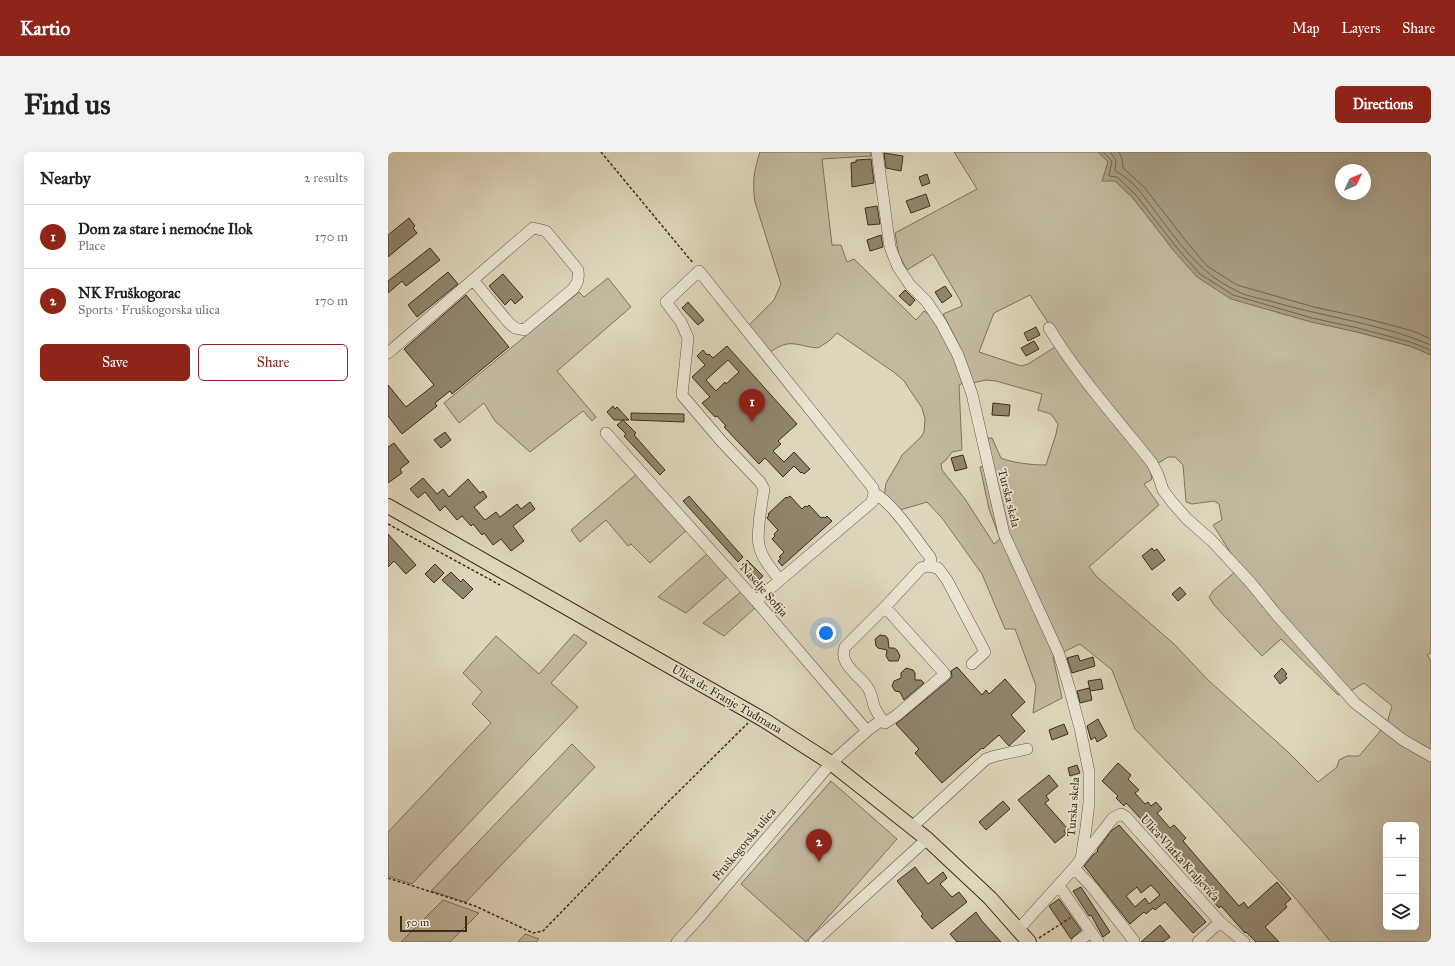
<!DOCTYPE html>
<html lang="en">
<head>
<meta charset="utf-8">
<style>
	body { margin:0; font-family:"IM FELL Great Primer",serif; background:#f2f2f2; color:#202124 }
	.controls { position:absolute; right:12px; bottom:12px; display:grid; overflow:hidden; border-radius:6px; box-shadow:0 4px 16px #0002 }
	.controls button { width:36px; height:36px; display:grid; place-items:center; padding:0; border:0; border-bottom:1px solid #e0e0e0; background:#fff; color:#202124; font:20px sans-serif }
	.compass { position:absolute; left:947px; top:12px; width:36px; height:36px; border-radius:50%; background:#fff; box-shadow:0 4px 16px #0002; rotate:46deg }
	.scale { position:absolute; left:12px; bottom:10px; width:67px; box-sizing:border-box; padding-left:4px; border:2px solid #3c2d1a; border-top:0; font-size:11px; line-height:14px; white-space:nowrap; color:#3c2d1a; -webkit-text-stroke:3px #eae4d3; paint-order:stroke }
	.you { position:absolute; left:438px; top:481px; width:14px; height:14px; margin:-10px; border:3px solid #fff; border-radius:50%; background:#1a73e8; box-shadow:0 0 0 6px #1a73e833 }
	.badge { display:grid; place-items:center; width:26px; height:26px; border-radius:50%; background:#8f2418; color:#fff; font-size:13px; font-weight:700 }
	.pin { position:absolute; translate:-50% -33px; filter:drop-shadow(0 1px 2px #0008) }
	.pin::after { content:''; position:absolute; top:21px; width:14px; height:12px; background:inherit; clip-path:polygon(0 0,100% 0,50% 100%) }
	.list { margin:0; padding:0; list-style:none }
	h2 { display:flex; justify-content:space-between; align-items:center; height:52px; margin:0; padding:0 16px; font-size:17px }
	h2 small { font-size:13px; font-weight:400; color:#757577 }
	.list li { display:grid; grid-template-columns:26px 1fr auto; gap:12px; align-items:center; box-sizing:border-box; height:64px; padding:0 16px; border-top:1px solid #e0e0e0 }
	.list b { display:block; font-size:15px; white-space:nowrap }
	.list p { margin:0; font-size:13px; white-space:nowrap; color:#757577 }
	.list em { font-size:13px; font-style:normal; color:#757577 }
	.actions { display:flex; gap:8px; padding:12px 16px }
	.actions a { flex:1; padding:9px 0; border:1px solid #8f2418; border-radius:6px; text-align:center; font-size:14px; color:#8f2418 }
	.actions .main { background:#8f2418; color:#fff }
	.icon { flex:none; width:22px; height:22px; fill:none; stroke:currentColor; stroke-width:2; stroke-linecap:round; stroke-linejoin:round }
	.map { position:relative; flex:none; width:1043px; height:790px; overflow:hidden; border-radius:6px }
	header { display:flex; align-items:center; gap:24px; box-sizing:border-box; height:56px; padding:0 20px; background:#8f2418; color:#fff }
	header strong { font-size:19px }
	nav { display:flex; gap:22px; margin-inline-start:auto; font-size:14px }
	.intro { display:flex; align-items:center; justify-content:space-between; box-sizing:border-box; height:96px; padding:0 24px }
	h1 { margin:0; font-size:28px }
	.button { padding:10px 18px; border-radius:6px; background:#8f2418; color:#fff; font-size:14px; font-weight:700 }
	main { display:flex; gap:24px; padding:0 24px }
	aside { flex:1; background:#fff; border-radius:6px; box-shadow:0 4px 16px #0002 }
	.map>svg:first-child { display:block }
	.green { fill:#c2b9a0; stroke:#7f735d; fill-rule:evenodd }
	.water { fill:#a79d85; stroke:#7c705a; fill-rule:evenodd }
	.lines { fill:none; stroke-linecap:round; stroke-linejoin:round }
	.shore { stroke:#726550; stroke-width:1 }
	.building { fill:#90856e; stroke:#3c2d1a; fill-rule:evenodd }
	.minor-casing { stroke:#645742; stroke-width:12 }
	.major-casing { stroke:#3c2d1a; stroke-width:16 }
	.path { stroke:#3c2d1a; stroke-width:1.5; stroke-dasharray:3 2; stroke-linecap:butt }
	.minor { stroke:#eae4d3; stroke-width:11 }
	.major { stroke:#ded6bc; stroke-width:14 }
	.labels { text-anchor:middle; stroke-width:3.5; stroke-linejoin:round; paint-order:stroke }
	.street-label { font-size:12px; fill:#3c2d1a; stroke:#eae4d3 }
</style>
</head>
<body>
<header>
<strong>Kartio</strong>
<nav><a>Map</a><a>Layers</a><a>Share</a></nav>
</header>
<div class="intro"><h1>Find us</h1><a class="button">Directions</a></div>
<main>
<aside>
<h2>Nearby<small>2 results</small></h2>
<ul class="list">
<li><span class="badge">1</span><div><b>Dom za stare i nemoćne Ilok</b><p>Place</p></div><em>170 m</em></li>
<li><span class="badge">2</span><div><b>NK Fruškogorac</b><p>Sports · Fruškogorska ulica</p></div><em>170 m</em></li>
</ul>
<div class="actions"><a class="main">Save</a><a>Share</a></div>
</aside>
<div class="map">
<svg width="1043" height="790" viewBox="0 0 1043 790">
	<rect width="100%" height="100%" fill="#ded6bc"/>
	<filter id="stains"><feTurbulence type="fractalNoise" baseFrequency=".005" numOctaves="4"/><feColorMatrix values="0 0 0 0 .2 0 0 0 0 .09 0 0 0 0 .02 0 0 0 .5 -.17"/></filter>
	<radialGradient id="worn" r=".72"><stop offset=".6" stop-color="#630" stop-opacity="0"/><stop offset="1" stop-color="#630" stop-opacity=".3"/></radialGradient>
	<!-- green -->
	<path class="green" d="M372 0H482L483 4 434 7 444 93H453L459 110 466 107 528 168 536 159C558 173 567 208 575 231L571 233 574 298 564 300 558 308 553 312 554 318 577 347 606 392 612 387 601 357 592 315 602 313 600 286H604L613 306C625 311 644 313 658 313L668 282 670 272 663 262 650 258 654 242 608 229 598 228 585 231 580 221 570 191 555 162 574 154 572 148 545 102 519 118 511 103 507 81 589 37 566 0H710L720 10 727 29 745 46 786 99 891 161 969 180 1022 194 1043 203V501L1039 503 1043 509V790H943L908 747 825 657 747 577 724 518 692 492 665 505 674 546 645 561 648 534 627 477H617L594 422 554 366 539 350 509 359 496 346 498 331 511 309 514 303 533 285 536 280 537 267 534 256 516 229 507 221 449 181 441 189 430 196C407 194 403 185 381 201L359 175 386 148 393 132 367 50C364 30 366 18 372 0ZM642 143 659 169 710 238 756 305 678 211 667 195 640 212 633 214 591 200 606 161ZM780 305H787L795 313 798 350 804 352 826 349 831 352 834 368 825 373C834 386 840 398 849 410L848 419 825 439 821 445 826 453 874 504 893 487 950 543 964 538 976 531 1004 554 999 571 971 604H959L951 608 949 615 930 630 899 599 820 528 786 492 709 425 701 415 771 353 756 332 763 328 764 325 761 317ZM998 673H1028V775H998Z
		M220 126 243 155 169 219 208 265 204 269 195 259 142 300 107 269 96 251 71 271 56 251 191 140 196 145Z
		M250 321 300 377 262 411 243 392 240 394 218 368 192 390 183 378Z
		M320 401 340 424 298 461 270 445Z
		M354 439 368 455 336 484 315 471Z
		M186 482 199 491 163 531 190 555 24 732 0 724V680L103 571 84 552 94 540 75 521 108 484 151 522Z
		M184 592 207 615 78 750 43 739Z
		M443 629 509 687 418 790 353 732Z
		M55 748 91 761 62 790H13Z
		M137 782 151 787 148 790H130Z"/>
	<!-- water -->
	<path class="water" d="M710 0H1043V203L1022 194 969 180 923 170 843 147 809 125 786 99 745 46 727 29H714L720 10ZM953 18H977V42H953Z"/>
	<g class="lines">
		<!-- shore -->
		<path class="shore" d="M715 0 724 9 721 24 729 25 748 43 789 96 812 122 845 143 924 166 970 176 1022 190 1043 198
			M722 0 728 8 727 19C743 26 756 44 766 58 789 88 811 121 847 138 857 144 870 146 882 149 935 165 992 171 1043 193
			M731 0 734 7 735 16 757 36 798 89 819 114 849 133 926 155 972 165 1025 179 1043 187"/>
	</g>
	<!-- building -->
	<path class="building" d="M496 1 515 4 513 19 498 16Z
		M483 7 486 31 464 35 463 11 468 10V8Z
		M539 22 542 31 534 34 531 25Z
		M538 42 542 54 523 61 518 49Z
		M489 54 492 72 480 73 477 56Z
		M21 66 27 74 25 76 29 81 0 105V83Z
		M493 83 495 95 482 99 479 88Z
		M42 96 52 108 18 134 14 129 0 141V129Z
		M60 120 70 132 29 165 20 153Z
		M115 122 135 145 127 152 123 147 117 153 101 134Z
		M557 134 564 144 554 151 547 140Z
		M517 138 527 148 522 154 511 144Z
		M78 143 121 195 64 242 62 239 47 251 49 254 14 282 0 264V233L18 255 46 233 16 197Z
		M300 150 316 168 310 173 294 156Z
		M648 175 652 183 640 189 636 181Z
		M646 189 651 197 638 204 633 196Z
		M339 194 409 272 390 289 393 292 385 299 396 310 406 300 422 317 416 322 414 320 413 321 406 314 395 325 377 306 371 312 336 275 338 274 329 264 327 265 314 251 322 245 304 225 317 213 309 204 315 198 319 203 321 202 325 206ZM340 208 351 220 338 232 337 230 328 239 318 228Z
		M605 251 622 253 621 264 604 263Z
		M225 254 227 257 229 255 241 268H226L219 260Z
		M243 261 296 262V270L243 268Z
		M235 268 248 281 246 283 277 318 272 323 236 284 238 282 229 273Z
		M57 280 63 288 53 296 46 288Z
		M6 291 21 310 12 317 14 321 0 331V295Z
		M575 303 579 316 567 319 563 306Z
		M35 326 49 342 55 337 61 345 80 327 92 341 95 339 99 345 86 355 97 368 108 360 112 365 129 352 133 357 142 350 147 357 125 374 136 389 123 399 113 387 105 393 96 381 94 383 85 372 83 374 74 364 69 368 57 354 52 359 37 340 30 346 22 337Z
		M301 344 355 405 350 410 295 349Z
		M402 344 414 357 417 354 419 355 421 353 433 366 435 365 437 366 439 364 444 369 394 414 390 409 393 406 391 405 396 400 384 387 387 384 386 382 390 378 379 366 381 363 380 362 398 345 399 346Z
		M0 382 28 413 18 422 6 409 0 415Z
		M764 396 766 399 769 397 777 408 764 418 754 404Z
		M359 408 375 424 370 429 354 413Z
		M47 412 56 421 46 431 37 422Z
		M63 420 73 430 75 427 85 437 75 447 54 428Z
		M792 435 798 442 790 449 784 442Z
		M492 483 498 484 500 487 501 496H506L509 498 512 504 510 509H501L498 504 499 498 490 496 488 494 487 487Z
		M690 503 692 509 705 505 707 514 684 521 679 506Z
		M569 515 594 543 598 538 601 542 617 527 637 550 623 563 637 579 621 594 611 583 595 597 594 596 554 631 527 601 531 597 508 572 562 527 564 524 563 519Z
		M518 516 525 518 527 521V528H533L536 531 516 548 512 540 507 539 504 534 506 529 513 526V521Z
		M894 516 899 522 897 523 899 526 892 532 886 524Z
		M713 527 715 537 702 539 704 548 692 551 689 539 701 536 702 538 700 529Z
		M710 567 719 584 709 590 707 585 703 588 699 574Z
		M676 572 680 582 664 588 661 578Z
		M730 611 743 623 740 627 751 638 747 641 757 652 760 650 763 654 768 650 774 657 769 661 782 676 786 673 798 686 795 689 851 754 856 750 860 756 889 730 903 747 897 752 899 755 877 775 891 790H868L858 780 857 781 833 754 831 756 807 728 806 729 784 702 786 700 772 684 770 685 738 651 736 654 728 646 730 644 714 629Z
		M689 613 692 621 682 624 680 616Z
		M661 623 670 634 658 644 661 648 657 651 679 676 676 679 678 682 667 691 630 648Z
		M615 649 622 657 598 678 591 670Z
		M731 673 818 770 805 781 777 750 767 758 765 756 758 762 756 760 742 772 696 714 705 703 710 699 709 698 723 679ZM763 733 772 743 761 752 757 746 747 755 738 744 749 735 753 741Z
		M527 715 540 732 555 720 559 726 552 732 564 745 571 740 579 750 544 777 533 764 535 762 509 729Z
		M693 735 722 780 715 785 703 763 701 764 685 739Z
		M671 747 693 778 683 787 661 754Z
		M588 760 594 769 613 790H569L562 782Z
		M772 773 782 785 775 790H753Z"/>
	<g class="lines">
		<defs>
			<path id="minor" d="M489 0 502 95 510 115 522 133 539 150 553 171 570 203 584 242 616 382 671 502 681 535 692 576 701 620V651L698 676 693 707
				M311 119 485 336 486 341 484 350 392 428C384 418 374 407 371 393 368 381 374 350 376 337L372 330 334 290 294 243 300 186 293 170 278 150Z
				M661 176C690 224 729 267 764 311L770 323 775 338 784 350 799 367 824 389 862 430 888 462 967 551 1015 588 1043 604
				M0 201 145 76 158 79 190 118C191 127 190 130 185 137L136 178 127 176 121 171 85 128
				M218 281 368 449 479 579 443 611 310 767 289 790
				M486 341C506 352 527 386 542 405L543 408 540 414
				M368 449 392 428
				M494 568C491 563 488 559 486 554 484 548 484 542 480 536 472 523 450 513 457 495L497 455
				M477 580 494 568 497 571 509 563 557 522 497 455 533 416 540 414 550 416 559 428 597 500 584 512
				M525 674 598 607 607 604 639 597
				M686 716 704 735 746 789
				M671 734 703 780 689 790
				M630 778 686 716 725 666 733 662 738 665 832 770 856 790
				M703 780 710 790
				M426 790 539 687
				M810 790 832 770"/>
			<path id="major" d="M0 354 376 568 443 611 539 687 602 746 641 790"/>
		</defs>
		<!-- minor casing -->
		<use href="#minor" class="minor-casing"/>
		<!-- major casing -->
		<use href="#major" class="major-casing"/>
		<!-- path -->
		<path class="path" d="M213 0 305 111
			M0 372 112 433
			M0 726 87 754 145 781 155 779 281 649 360 571
			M651 786 682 766"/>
		<!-- minor -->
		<use href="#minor" class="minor"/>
		<!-- major -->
		<use href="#major" class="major"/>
	</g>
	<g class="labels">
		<!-- street labels -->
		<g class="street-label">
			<text transform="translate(621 346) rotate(76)" y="4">Turska skela</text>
			<text transform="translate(376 438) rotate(49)" y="4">Naselje Sofija</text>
			<text transform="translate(339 547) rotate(30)" y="4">Ulica dr. Franje Tuđmana</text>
			<text transform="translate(685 655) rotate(-86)" y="4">Turska skela</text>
			<text transform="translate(356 692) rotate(-50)" y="4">Fruškogorska ulica</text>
			<text transform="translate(792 706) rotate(48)" y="4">Ulica Vlatka Kraljevića</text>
		</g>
	</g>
	<rect width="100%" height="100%" filter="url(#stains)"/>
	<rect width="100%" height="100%" fill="url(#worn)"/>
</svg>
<div class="controls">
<button>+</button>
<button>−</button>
<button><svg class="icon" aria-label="layers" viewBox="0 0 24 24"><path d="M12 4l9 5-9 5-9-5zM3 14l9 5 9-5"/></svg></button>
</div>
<svg class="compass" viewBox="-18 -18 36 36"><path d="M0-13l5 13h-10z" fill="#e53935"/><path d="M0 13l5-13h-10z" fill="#757577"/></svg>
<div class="scale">50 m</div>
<div class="you"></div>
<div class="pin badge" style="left:364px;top:270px">1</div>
<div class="pin badge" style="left:431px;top:710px">2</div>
</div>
</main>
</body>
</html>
